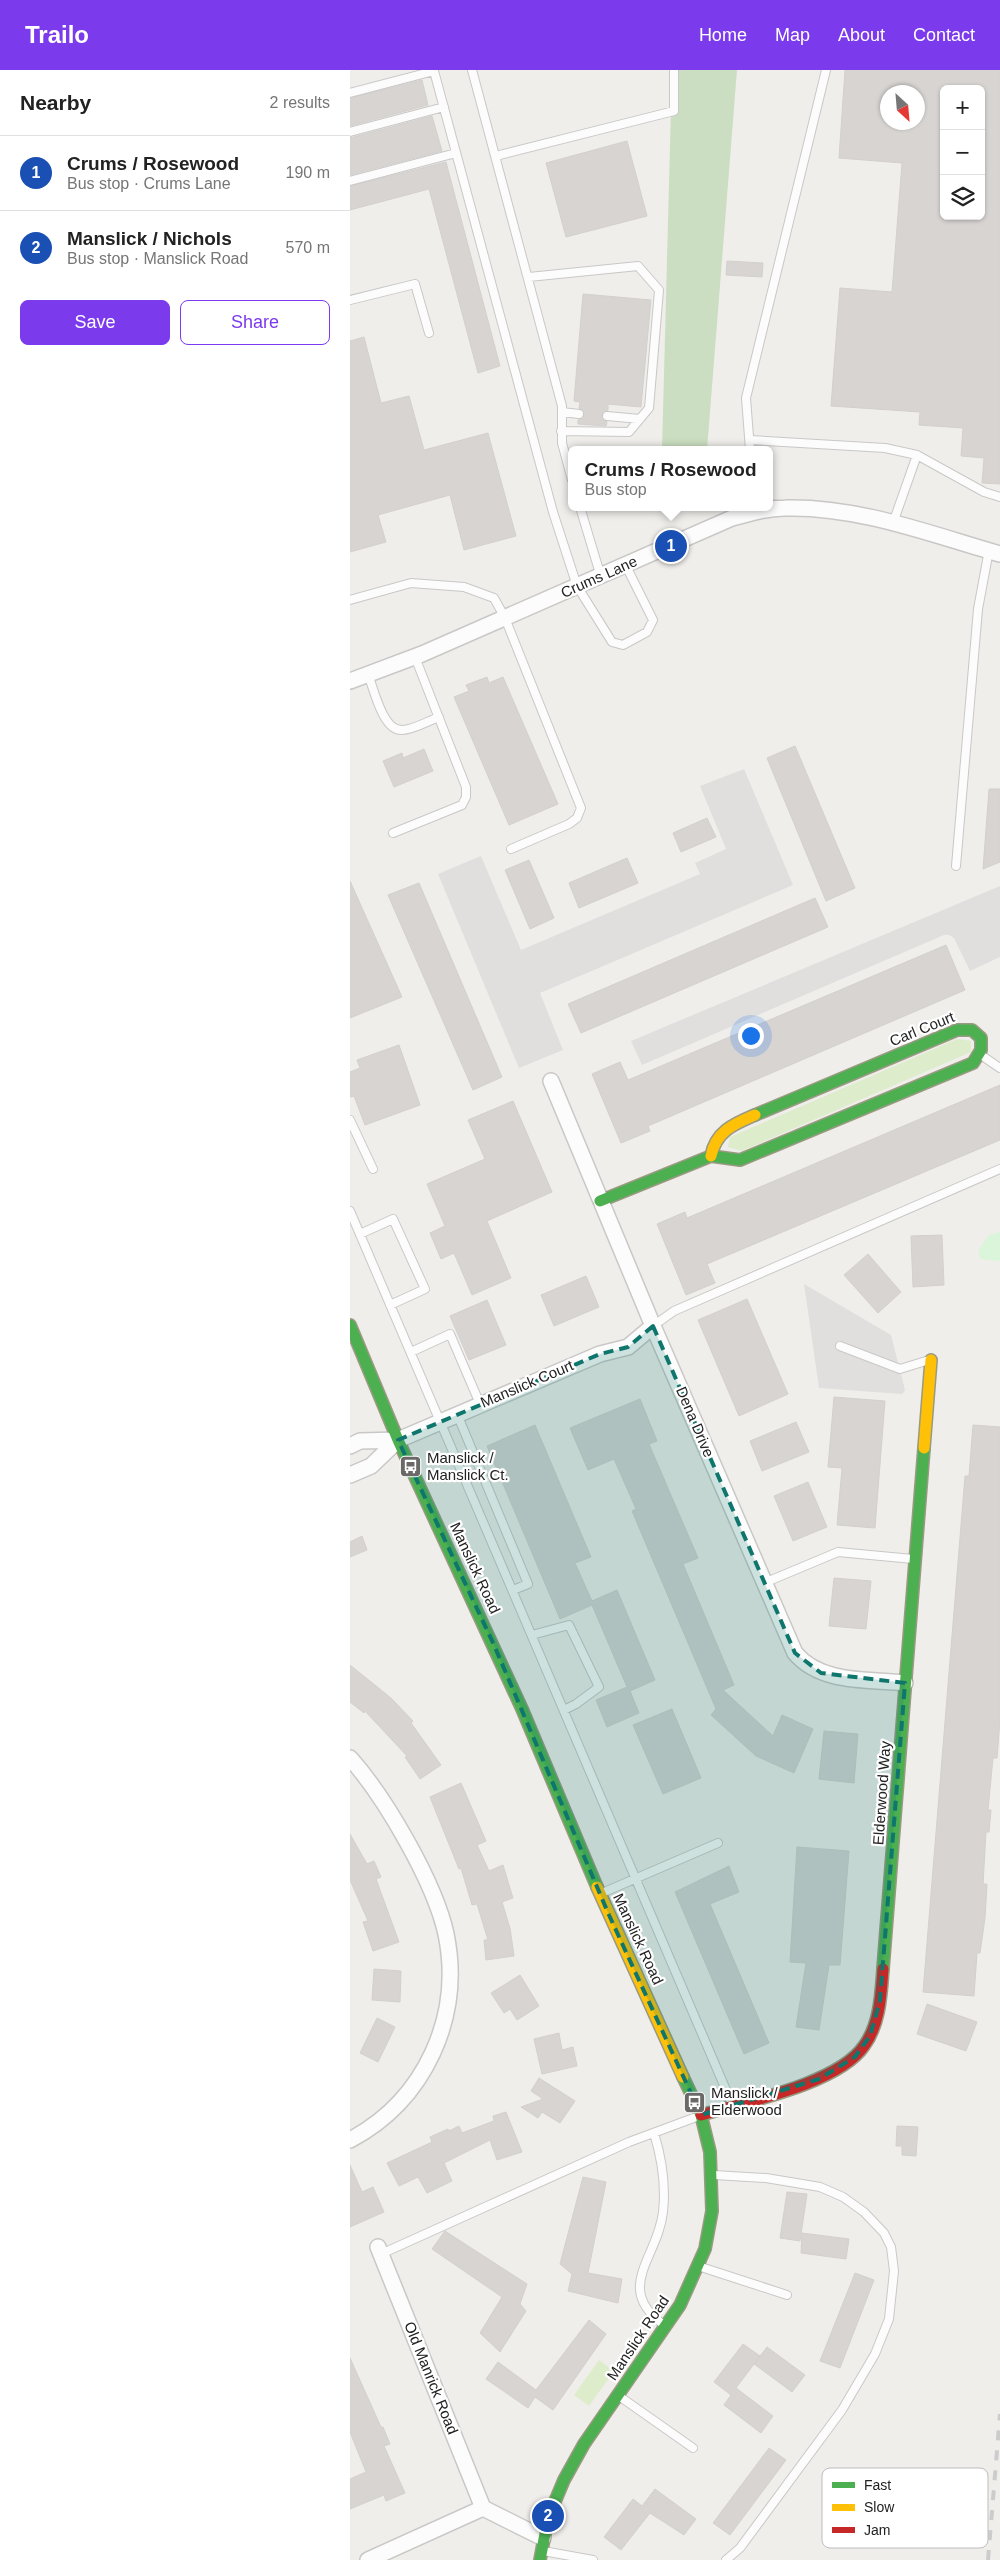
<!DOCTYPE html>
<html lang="en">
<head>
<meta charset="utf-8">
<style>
	body { margin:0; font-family:Helvetica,sans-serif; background:#f2f2f2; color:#222 }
	.controls { position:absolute; right:15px; top:15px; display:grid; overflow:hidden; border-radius:8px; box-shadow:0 1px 4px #0004 }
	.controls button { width:45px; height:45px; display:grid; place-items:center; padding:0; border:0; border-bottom:1px solid #e0e0e0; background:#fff; color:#222; font:25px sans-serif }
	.compass { position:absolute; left:530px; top:15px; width:45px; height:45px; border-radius:50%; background:#fff; box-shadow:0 1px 4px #0004; rotate:154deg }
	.you { position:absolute; left:400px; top:965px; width:18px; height:18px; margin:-12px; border:4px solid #fff; border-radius:50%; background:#1a73e8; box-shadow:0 0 0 8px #1a73e833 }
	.badge { display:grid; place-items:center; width:32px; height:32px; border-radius:50%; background:#7c3aed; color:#fff; font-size:16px; font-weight:700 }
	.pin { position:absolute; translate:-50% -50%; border:2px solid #fff; box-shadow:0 1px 5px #0006 }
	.popup { position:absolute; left:218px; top:376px; width:205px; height:65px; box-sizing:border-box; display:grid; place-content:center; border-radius:8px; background:#fff; filter:drop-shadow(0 1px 4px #0005); font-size:16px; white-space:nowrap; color:#767676 }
	.popup b { font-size:19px; color:#222 }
	.popup::after { content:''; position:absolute; left:50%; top:100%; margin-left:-10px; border:10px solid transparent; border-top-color:#fff }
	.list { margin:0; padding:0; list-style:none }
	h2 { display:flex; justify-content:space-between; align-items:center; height:65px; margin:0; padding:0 20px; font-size:21px }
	h2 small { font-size:16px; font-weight:400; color:#767676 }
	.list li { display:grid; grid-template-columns:32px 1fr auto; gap:15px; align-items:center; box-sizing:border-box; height:75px; padding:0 20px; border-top:1px solid #e0e0e0 }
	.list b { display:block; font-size:19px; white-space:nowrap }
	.list p { margin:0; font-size:16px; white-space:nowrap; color:#767676 }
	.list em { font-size:16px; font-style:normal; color:#767676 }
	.actions { display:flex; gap:10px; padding:15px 20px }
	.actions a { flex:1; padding:11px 0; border:1px solid #7c3aed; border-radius:8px; text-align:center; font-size:18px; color:#7c3aed }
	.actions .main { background:#7c3aed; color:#fff }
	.icon { flex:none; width:28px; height:28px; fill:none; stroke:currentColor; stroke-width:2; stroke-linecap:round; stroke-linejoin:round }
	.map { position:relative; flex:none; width:650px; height:2490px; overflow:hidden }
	header { display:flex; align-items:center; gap:30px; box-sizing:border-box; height:70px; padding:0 25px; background:#7c3aed; color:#fff }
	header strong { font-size:24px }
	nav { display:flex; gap:28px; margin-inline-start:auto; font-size:18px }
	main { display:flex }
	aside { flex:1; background:#fff }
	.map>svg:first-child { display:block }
	.grass { fill:#ddeccb }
	.forest { fill:#cbdec1 }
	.park { fill:#daf5da }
	.parking { fill:#e0dfde }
	.building { fill:#d7d4d2; stroke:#d3d0cc; fill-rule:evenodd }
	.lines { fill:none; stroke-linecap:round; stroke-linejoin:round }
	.lane-casing { stroke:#c9c8c7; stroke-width:10 }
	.street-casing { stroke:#c9c8c7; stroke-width:18 }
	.fast-casing { stroke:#999a82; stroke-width:14 }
	.slow-casing { stroke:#999a82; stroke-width:14 }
	.jam-casing { stroke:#999a82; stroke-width:14 }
	.lane { stroke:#fdfcfc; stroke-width:8 }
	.street { stroke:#fdfcfc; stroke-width:15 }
	.fast { stroke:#4caf50; stroke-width:11 }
	.slow { stroke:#ffc107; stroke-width:11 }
	.jam { stroke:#c62828; stroke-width:11 }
	.rail { stroke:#ccc; stroke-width:4; stroke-dasharray:10 10; stroke-linecap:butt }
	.marked { fill:#0f766e; fill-opacity:0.2; stroke:#0f766e; stroke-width:4; stroke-dasharray:10 6; stroke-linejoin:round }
	.labels { text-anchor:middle; stroke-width:4.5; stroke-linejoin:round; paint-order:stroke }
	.street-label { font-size:15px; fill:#222; stroke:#fff }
	.poi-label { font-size:15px; fill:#222; stroke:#fff; text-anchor:start }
	.key { fill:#fff; stroke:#bdbdbd; stroke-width:1 }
	.key-label { font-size:14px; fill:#222 }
</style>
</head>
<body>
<header>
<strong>Trailo</strong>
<nav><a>Home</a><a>Map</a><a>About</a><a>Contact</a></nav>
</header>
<main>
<aside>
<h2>Nearby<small>2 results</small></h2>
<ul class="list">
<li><span class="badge" style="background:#1a4fb4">1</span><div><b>Crums / Rosewood</b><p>Bus stop · Crums Lane</p></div><em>190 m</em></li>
<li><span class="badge" style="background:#1a4fb4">2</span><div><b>Manslick / Nichols</b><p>Bus stop · Manslick Road</p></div><em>570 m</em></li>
</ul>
<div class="actions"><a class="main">Save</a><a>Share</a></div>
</aside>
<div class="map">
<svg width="650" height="2490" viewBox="0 0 650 2490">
	<rect width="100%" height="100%" fill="#f0eeeb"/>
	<!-- grass -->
	<path class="grass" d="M607 969 621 971V982L392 1081 378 1077 380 1067Z
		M249 2290 264 2301 239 2336 224 2325Z"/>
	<!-- forest -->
	<path class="forest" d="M322 0H387L357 380H312Z"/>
	<!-- park -->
	<path class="park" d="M650 1162V1191L631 1189 628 1180 639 1165Z"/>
	<!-- parking -->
	<path class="parking" d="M394 699 443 815 190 923 213 980 169 998 88 804 131 786 171 880 350 804 345 793 376 779 350 716Z
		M650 816V887L620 901 604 868 599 865H594L292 995 281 971Z
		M454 1214 541 1265 555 1320 554 1322 552 1324 469 1318Z"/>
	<!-- building -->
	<path class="building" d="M495 0H650V414L632 413 634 388 611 386 613 358 569 355 570 342 481 336 490 218 542 222 552 93 489 88ZM594 19H631V146H594ZM538 22H568V52H538Z
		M72 10 78 35 0 56V28Z
		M82 46 92 81 0 105V68Z
		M277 71 297 146 216 167 196 93Z
		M96 92 150 296 128 303 79 119 0 140V116Z
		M377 191 413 193 412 207 376 205Z
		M233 224 301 230 291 337 258 334V340L252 345 257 352 256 356 228 354V350L233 348 234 342 229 338 230 332 224 331Z
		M14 267 31 333 59 326 74 380 138 363 166 466 114 480 100 425 28 445 36 472 0 482V271Z
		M137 607 139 613 153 607 208 734 159 755 104 627 119 621 116 615Z
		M445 676 505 818 476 831 417 688Z
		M74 679 83 701 44 717 33 691 52 683 53 688Z
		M639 719H650V792L633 799Z
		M357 748 366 767 331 782 323 763Z
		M277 788 288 813 229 838 219 813Z
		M179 790 204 848 180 859 155 800Z
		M0 811 52 927 0 948Z
		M69 813 152 1007 123 1020 38 825Z
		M465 828 478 857 231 963 218 934Z
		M596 875 615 920 298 1056 300 1061 271 1073 242 1004 270 992 278 1010Z
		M49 975 70 1035 15 1055 4 1026 0 1027V1002L10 998 7 990Z
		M650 1015V1070L357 1194 365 1213 336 1225 307 1154 335 1142 337 1148Z
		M163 1031 202 1122 137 1151 161 1208 122 1225 104 1183 91 1189 80 1163 95 1156 77 1114 135 1089 118 1050Z
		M592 1165 594 1215 563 1217 561 1166Z
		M518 1184 551 1222 528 1243 494 1205Z
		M236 1206 249 1237 204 1256 191 1225Z
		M397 1229 438 1324 389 1346 348 1250Z
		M137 1230 156 1275 119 1290 100 1246Z
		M484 1327 535 1331 525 1458 487 1455 492 1398 478 1397Z
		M290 1329 307 1371 299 1374 348 1488 333 1494 384 1615 373 1620 423 1666 432 1645 463 1659 444 1703 406 1686 361 1645 366 1639 282 1441 286 1439 264 1389 238 1400 220 1358Z
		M446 1352 459 1382 412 1401 400 1371Z
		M185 1355 241 1487 225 1493 242 1531 267 1520 305 1610 280 1621 289 1643 257 1657 246 1630 277 1617 242 1535 210 1549 137 1376Z
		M623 1355 650 1357V1650L647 1688H643L638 1740H641L639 1762H636L633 1814H637L635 1848 630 1883H627L624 1926 573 1922 615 1406H619Z
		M458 1412 477 1457 443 1471 424 1426Z
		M12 1466 17 1480 0 1487V1472Z
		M484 1508 521 1511 516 1559 479 1556Z
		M0 1595 41 1628 63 1651 61 1653 91 1695 70 1709 55 1687 57 1686 15 1641 14 1643 0 1632Z
		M322 1639 351 1708 313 1724 283 1655Z
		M474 1661 508 1664 504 1713 469 1709Z
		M111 1713 136 1771 127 1775 139 1801 153 1795 163 1828 152 1832 160 1858 164 1886 136 1890 134 1870H138L127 1834 122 1835 111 1798 109 1799 80 1727Z
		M0 1764 17 1794 24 1791 31 1807 26 1809 49 1872 23 1881 13 1852 18 1851 0 1810Z
		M447 1777 499 1781 490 1895H479L469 1960 446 1957 456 1893 440 1892Z
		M379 1796 389 1822 360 1834 419 1973 394 1984 325 1822Z
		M24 1899 51 1901 50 1932 22 1930Z
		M170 1905 189 1936 167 1950 160 1939 154 1943 141 1923Z
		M577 1934 627 1952 616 1981 567 1964Z
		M27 1948 45 1957 28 1992 10 1983Z
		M209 1963 212 1980 223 1977 227 1996 192 2004 184 1969Z
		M189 2008 225 2031 210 2053 192 2042 188 2048 171 2037 193 2029 181 2021Z
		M156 2042 172 2082 147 2090 140 2070 94 2093 102 2111 77 2123 68 2107 49 2116 37 2093 82 2072 80 2067 98 2059 99 2061 109 2056 112 2063 144 2051 143 2046Z
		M547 2056 568 2057 566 2086 552 2085V2076H546Z
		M0 2095 12 2122 23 2117 34 2142 0 2157Z
		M233 2107 256 2112 238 2203 272 2209 268 2233 218 2221 222 2204 210 2194Z
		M437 2122 457 2124 450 2171 430 2168Z
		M95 2161 177 2214 170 2234 176 2241 150 2282 130 2263 152 2227 82 2179Z
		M452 2163 499 2169 496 2189 451 2183Z
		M505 2203 524 2210 490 2298 470 2291Z
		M239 2250 256 2264 203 2340 185 2327 178 2338 136 2309 148 2292 186 2320Z
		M393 2274 410 2286 386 2318 423 2346 411 2363 374 2335 381 2325 364 2312Z
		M417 2277 455 2305 442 2322 404 2294Z
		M0 2288 31 2357H33L40 2374 34 2376 55 2423 36 2431 34 2425 0 2439V2409L16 2402 0 2362Z
		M419 2378 436 2390 380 2465 363 2453Z
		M305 2419 346 2449 334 2465 300 2443 271 2480 254 2467 283 2429 292 2436Z"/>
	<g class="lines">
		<defs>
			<path id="lane" d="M122 0 212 336V373L222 410
				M0 23 84 1 203 442 227 516 262 572 273 575 297 562 303 550 276 496
				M0 62 94 37
				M146 86 324 41V0
				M0 111 106 83
				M179 207 288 196 309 220 299 338 279 362 211 361
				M0 230 65 214 79 263
				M212 342 229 344
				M257 346 290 349
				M400 370 535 378 567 385 543 453
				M400 380 396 328 476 0
				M567 385 634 422 650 427
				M230 437 251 507
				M0 530 61 513 114 517 144 528 155 548 231 738 227 748 219 754 161 779
				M18 604C24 620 33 661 52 660 63 660 78 651 89 647
				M43 763 112 735 116 727V717L65 587
				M606 796 628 539 639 480
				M631 985 650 998
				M0 1050 23 1099
				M0 1141 382 2034
				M10 1164 43 1149 75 1219 40 1235
				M303 1256 324 1241 650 1099
				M490 1276 550 1299 579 1290
				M61 1282 100 1264 130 1334
				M107 1344 178 1514 163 1520
				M414 1513 488 1482 563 1489
				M182 1565 219 1555 249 1617 226 1634 214 1640
				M252 1823 368 1773
				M304 2063C312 2089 316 2115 313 2142 308 2188 263 2218 314 2255
				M364 2105 416 2108 470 2117 493 2127 514 2142 534 2163 541 2177 544 2201 539 2249 525 2284 492 2340 390 2478 376 2490
				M31 2184 279 2072 349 2046
				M351 2197 437 2225
				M269 2326 343 2378
				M193 2481 243 2490"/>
			<path id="street" d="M0 611 72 584 382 448C400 443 417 438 435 438 508 436 580 464 650 484
				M201 1011 303 1256 445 1583C471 1614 518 1609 555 1613
				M0 1376 10 1371 48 1370
				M0 1405 21 1396 48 1370 250 1284 278 1277 303 1256
				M0 1688C35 1727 85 1813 96 1864 113 1947 75 2030 0 2070
				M28 2177 133 2438
				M18 2490 133 2438 193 2468"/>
			<path id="fast" d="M250 1131 361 1086 390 1090 623 993 631 980V968L622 960H607L405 1045
				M0 1255 48 1370 172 1639 247 1817
				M533 1899 574 1378
				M190 2490 198 2448 214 2410 234 2374 330 2235 355 2179 362 2141 360 2082 351 2045 333 2007"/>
			<path id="slow" d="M361 1086C366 1061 384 1054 405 1045
				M574 1378 581 1290
				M247 1817 333 2007"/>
			<path id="jam" d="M351 2045C395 2032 488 2014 514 1976 530 1954 531 1925 533 1899"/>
		</defs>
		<!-- lane casing -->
		<use href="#lane" class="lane-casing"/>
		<!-- street casing -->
		<use href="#street" class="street-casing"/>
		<!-- fast casing -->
		<use href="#fast" class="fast-casing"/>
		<!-- slow casing -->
		<use href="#slow" class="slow-casing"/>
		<!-- jam casing -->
		<use href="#jam" class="jam-casing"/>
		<!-- lane -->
		<use href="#lane" class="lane"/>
		<!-- street -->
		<use href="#street" class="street"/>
		<!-- fast -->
		<use href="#fast" class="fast"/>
		<!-- slow -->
		<use href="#slow" class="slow"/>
		<!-- jam -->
		<use href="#jam" class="jam"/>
		<!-- rail -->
		<path class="rail" d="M638 2490 650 2344"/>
	</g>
	<!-- marked area -->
	<path class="marked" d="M303 1256 445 1583 471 1603 555 1613 530 1931 520 1966 505 1987 469 2009 351 2045 259 1845 144 1575 48 1370 250 1284 278 1277Z"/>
	<!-- icons -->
	<defs>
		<symbol id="bus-square" viewBox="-11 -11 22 22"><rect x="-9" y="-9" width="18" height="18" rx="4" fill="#6a6968" stroke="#fff"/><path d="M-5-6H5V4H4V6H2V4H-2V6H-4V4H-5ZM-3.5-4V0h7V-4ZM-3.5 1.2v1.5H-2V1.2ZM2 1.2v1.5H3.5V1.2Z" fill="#fff"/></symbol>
	</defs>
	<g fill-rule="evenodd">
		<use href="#bus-square" x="48" y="1384" width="25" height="25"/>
		<use href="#bus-square" x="332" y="2020" width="25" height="25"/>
	</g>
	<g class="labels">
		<!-- street labels -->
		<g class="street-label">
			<text transform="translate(249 507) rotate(-24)" y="5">Crums Lane</text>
			<text transform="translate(572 959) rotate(-22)" y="5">Carl Court</text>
			<text transform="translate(177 1314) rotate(-23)" y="5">Manslick Court</text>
			<text transform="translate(345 1352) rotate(67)" y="5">Dena Drive</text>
			<text transform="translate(125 1498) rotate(65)" y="5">Manslick Road</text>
			<text transform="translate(532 1723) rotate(-86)" y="5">Elderwood Way</text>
			<text transform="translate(288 1869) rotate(65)" y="5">Manslick Road</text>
			<text transform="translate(288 2268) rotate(-56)" y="5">Manslick Road</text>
			<text transform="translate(81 2308) rotate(68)" y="5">Old Manrick Road</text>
		</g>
		<!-- poi labels -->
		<g class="poi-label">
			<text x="77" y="1393">Manslick /<tspan x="77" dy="17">Manslick Ct.</tspan></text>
			<text x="361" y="2028">Manslick /<tspan x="361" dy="17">Elderwood</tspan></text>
		</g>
	</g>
	<!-- legend -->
	<rect x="472" y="2398" width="166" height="80" rx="8" class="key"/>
	<rect x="482" y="2412" width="23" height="6" fill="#4caf50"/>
	<rect x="482" y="2434" width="23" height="7" fill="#ffc107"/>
	<rect x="482" y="2457" width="23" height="6" fill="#c62828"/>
	<g class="key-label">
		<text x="514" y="2420">Fast</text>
		<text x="514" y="2442">Slow</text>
		<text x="514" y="2465">Jam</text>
	</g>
</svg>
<div class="controls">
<button>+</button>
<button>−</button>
<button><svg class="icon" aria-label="layers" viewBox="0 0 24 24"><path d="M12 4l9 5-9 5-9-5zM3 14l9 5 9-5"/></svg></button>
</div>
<svg class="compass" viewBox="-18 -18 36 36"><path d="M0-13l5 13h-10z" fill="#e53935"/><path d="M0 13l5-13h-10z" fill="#767676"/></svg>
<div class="you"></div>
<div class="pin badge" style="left:321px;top:476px;background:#1a4fb4">1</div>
<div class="popup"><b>Crums / Rosewood</b>Bus stop</div>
<div class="pin badge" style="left:198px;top:2446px;background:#1a4fb4">2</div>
</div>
</main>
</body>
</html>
